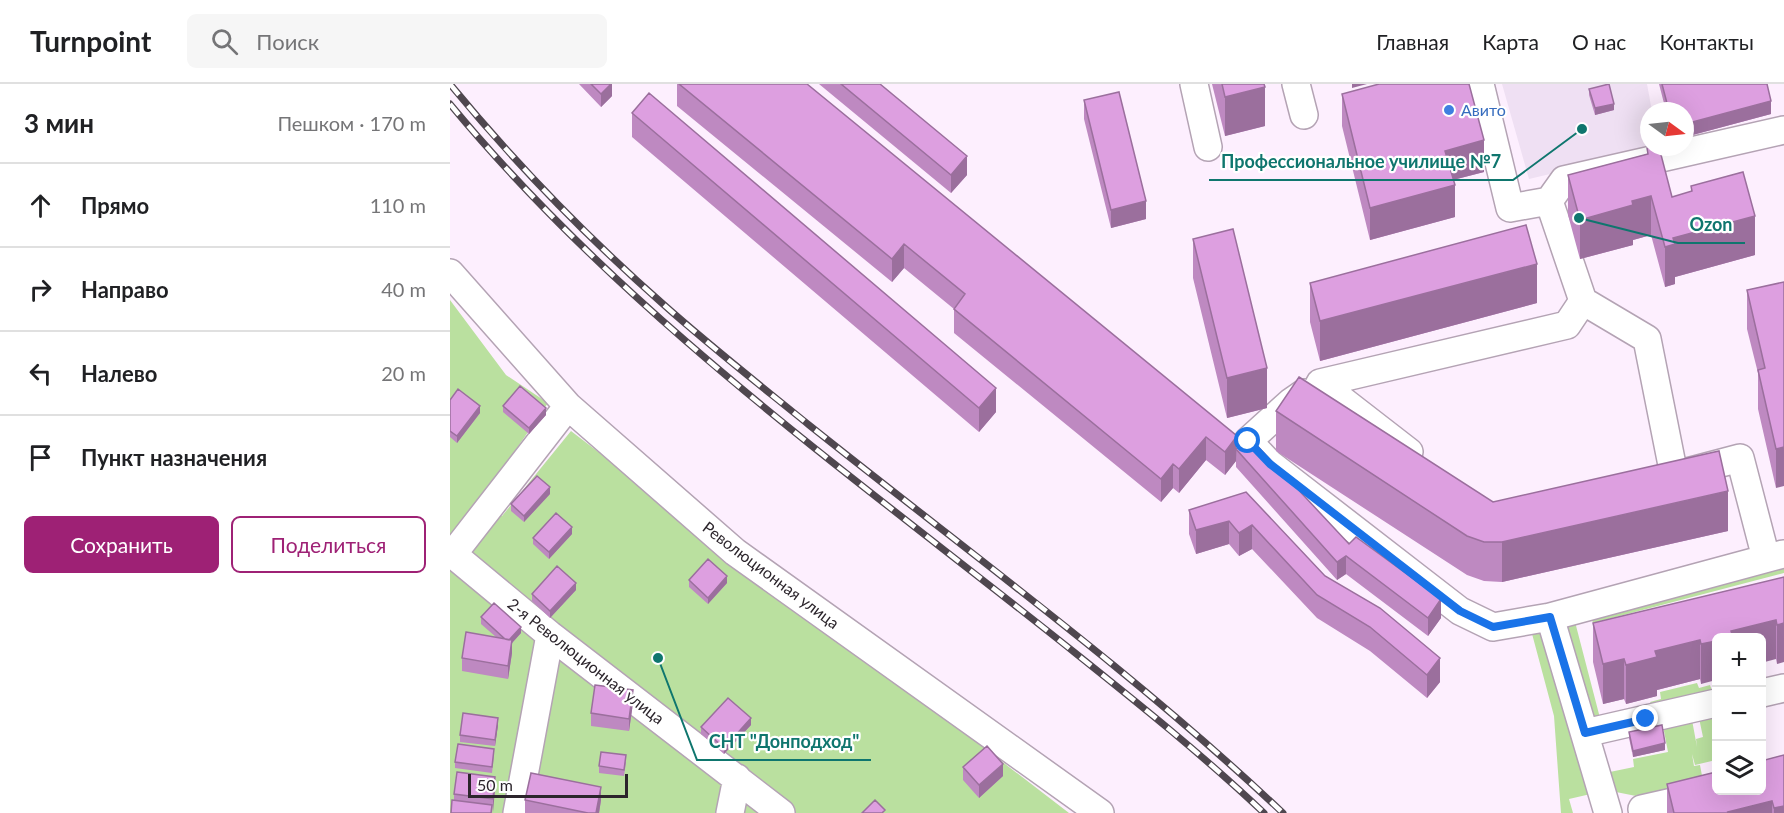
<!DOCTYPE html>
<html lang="ru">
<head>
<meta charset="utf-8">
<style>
	body { margin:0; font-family:Lato,sans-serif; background:#f6f6f6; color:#202124 }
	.controls { position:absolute; right:18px; bottom:18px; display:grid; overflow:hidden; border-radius:9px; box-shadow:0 6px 24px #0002 }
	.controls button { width:54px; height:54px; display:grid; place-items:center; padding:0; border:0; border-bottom:2px solid #e0e0e0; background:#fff; color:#202124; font:30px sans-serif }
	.compass { position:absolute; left:1190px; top:18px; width:54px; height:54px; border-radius:50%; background:#fff; box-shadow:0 6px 24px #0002; rotate:105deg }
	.scale { position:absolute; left:18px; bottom:15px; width:160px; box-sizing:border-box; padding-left:6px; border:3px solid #2c252c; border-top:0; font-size:16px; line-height:21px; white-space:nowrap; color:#2c252c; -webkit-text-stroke:4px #fff; paint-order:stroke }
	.stop { position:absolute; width:18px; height:18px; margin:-14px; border:4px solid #1a73e8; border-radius:50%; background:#fff }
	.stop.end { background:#1a73e8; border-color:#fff; box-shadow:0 2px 6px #0008 }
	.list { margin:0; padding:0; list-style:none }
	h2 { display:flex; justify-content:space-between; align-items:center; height:78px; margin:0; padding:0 24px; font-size:26px }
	h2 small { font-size:20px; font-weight:400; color:#757577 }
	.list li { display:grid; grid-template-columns:39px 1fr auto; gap:18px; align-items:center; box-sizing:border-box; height:84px; padding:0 24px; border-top:2px solid #e0e0e0 }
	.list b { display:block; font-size:22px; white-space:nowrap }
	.list em { font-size:20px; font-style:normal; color:#757577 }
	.actions { display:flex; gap:12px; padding:18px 24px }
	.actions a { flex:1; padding:14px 0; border:2px solid #9e2175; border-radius:9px; text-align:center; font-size:21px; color:#9e2175 }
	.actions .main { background:#9e2175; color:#fff }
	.icon { flex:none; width:33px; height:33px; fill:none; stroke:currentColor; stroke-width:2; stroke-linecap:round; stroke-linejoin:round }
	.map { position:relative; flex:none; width:1334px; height:729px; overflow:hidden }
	header { display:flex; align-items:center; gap:36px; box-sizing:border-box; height:84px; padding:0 30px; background:#fff; border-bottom:2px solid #e0e0e0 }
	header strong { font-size:28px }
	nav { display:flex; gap:33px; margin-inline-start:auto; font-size:21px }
	.search { width:420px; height:54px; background:#f6f6f6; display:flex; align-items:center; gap:15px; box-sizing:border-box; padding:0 21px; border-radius:9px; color:#757577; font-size:22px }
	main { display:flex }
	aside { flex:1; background:#fff }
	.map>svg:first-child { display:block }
	.education { fill:#efe0f3 }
	.green { fill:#bae09f }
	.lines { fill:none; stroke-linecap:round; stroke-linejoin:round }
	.minor-casing { stroke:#b4a3b4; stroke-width:30 }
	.minor { stroke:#fff; stroke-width:27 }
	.rail-casing { stroke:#4f474f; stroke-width:7 }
	.rail { stroke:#fff; stroke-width:4.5; stroke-dasharray:14; stroke-linecap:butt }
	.wall { fill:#be89c1 }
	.shaded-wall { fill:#9b6f9d }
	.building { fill:#dd9fe0; stroke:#9b6f9d; stroke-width:1.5 }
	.route { stroke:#1a73e8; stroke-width:8 }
	.shop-dot { fill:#3f7fe0; stroke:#fff; stroke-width:2 }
	.labels { text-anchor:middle; stroke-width:4.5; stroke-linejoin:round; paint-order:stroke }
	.shop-label { font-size:16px; fill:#366cbe; stroke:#fff; text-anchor:start }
	.street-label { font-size:16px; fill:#2c252c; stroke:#fff }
	.leader { fill:none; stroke:#0f766e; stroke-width:2 }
	.callout-dot { fill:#0f766e; stroke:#fff; stroke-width:2 }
	.callout-label { font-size:18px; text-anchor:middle; font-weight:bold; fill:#0f766e; stroke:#fff; stroke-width:4.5; stroke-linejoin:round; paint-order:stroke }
</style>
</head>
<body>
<header>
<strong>Turnpoint</strong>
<div class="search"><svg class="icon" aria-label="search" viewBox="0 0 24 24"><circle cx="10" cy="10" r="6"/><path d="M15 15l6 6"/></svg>Поиск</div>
<nav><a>Главная</a><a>Карта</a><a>О нас</a><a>Контакты</a></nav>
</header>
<main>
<aside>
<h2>3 мин<small>Пешком · 170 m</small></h2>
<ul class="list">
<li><svg class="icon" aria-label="ahead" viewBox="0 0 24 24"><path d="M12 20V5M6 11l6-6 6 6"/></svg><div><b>Прямо</b></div><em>110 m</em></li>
<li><svg class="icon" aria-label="right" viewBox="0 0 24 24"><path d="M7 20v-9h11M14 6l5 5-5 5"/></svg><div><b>Направо</b></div><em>40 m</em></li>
<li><svg class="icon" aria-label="left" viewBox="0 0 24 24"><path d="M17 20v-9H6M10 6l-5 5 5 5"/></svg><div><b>Налево</b></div><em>20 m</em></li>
<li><svg class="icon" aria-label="arrive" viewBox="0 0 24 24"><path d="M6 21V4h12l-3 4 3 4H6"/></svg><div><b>Пункт назначения</b></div></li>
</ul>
<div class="actions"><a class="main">Сохранить</a><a>Поделиться</a></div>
</aside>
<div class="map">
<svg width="1334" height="729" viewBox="0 0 1334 729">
	<rect width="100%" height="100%" fill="#fdeffe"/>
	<!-- education -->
	<path class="education" d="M1052 0H1197L1202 27H1199V63L1210 64 1079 95Z"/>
	<!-- green -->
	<path class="green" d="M0 216 56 291 98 319 29 419 52 432 121 347 619 729H0Z
		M1334 479V489L1143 539 1140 529Z
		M1124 534 1150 634 1142 635 1117 545 1119 536Z
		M1081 546 1098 549 1145 709 1119 715 1123 729H1111L1104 632Z
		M1247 599 1249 604 1260 601 1262 607 1202 621 1200 618 1211 615 1210 608Z
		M1266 630V650L1264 651H1266V676L1245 681 1242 670 1244 682 1250 681 1253 697 1186 712 1161 707 1155 689 1184 683 1183 675 1218 668 1213 642 1242 636 1247 663 1246 655 1253 653 1249 634Z"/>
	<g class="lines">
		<defs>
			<path id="minor" d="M744 0 758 63
				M846 0 854 31
				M1030 0 1060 124 1099 117
				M0 189 118 322 285 468 650 729
				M1133 217 1197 255 1224 391
				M854 309 841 318 798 357 820 380 1010 527 1043 543 1100 533
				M959 368 870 299 1117 241 1133 217 1099 117 1114 96 1334 46
				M1237 388 1290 374 1316 474
				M0 468 100 551 331 729
				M3 470 118 322
				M1312 609 1334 604
				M1135 649 1266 619
				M1192 725 1276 706
				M67 729 100 551
				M280 729 287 694
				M1158 729 1100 533 1333 470"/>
		</defs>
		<!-- minor casing -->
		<use href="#minor" class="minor-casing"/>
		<!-- minor -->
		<use href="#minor" class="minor"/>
		<defs>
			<path id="rail" d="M0 0C65 79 137 153 213 220 260 262 310 301 359 341 518 468 686 590 833 729
				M0 20C176 233 409 396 624 568 689 620 754 672 814 729"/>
		</defs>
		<!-- rail casing -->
		<use href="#rail" class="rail-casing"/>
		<!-- rail -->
		<use href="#rail" class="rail"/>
	</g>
	<!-- wall -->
	<path class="wall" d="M129 0H162V12L151 23Z
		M227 0H357L787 364 899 460 991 534 978 552 896 490 887 496 786 383V377L775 391 756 376 729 409 723 404 711 418 504 249V225L454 184 442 198 227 22Z
		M369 0H430L517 91 501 109Z
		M762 0H814L815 42 775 52Z
		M1209 0H1317L1321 30 1235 53V27H1216Z
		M1139 5 1164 26 1145 31 1139 11Z
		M892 10 1034 88 1003 96 1005 133 920 156 892 42Z
		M634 16 696 135 661 144 634 35Z
		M182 29 546 328 529 348 182 53Z
		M1197 64 1222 113 1241 108V102L1305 171 1225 193V200L1215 203 1201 151 1183 156V161L1130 175 1118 131V91L1197 70Z
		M743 155 817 324 777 334 743 194Z
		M1334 198 1326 404 1308 325V289L1297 245V206Z
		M860 199 1087 219 870 277 860 238Z
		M0 316 30 329 7 359 0 353Z
		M53 322 96 331 79 350 53 328Z
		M826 327 1043 418 1278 447 1052 498 1034 497 1017 491 826 367Z
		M796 408 875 492 990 598 977 614 920 567 867 534 802 465 789 472 779 460 746 470 739 450V426Z
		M100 410 74 438 61 427V420Z
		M122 450 99 475 83 460V454Z
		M1334 493 1327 580 1326 575 1311 554 1251 600 1250 595 1207 606V612L1176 620 1174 615 1153 620 1143 578V539Z
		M239 496 277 499 258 520 239 503Z
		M126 506 100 534 82 517V510Z
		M31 533 71 549 62 559V569L58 595 12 587V574L46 553 31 540Z
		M183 619 179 647 141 642V629Z
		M48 641 45 662 10 658V651Z
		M301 641 274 670 251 650V643Z
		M1179 648 1215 666 1183 673 1179 654Z
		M44 671 42 689 5 684V678Z
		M1334 671V729H1217V700Z
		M176 678 174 692 149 689V682Z
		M513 683 553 692 529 714 513 696Z
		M45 706 42 729 4 716V710Z
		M75 716H151L149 729H75Z"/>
	<!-- shaded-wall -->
	<path class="shaded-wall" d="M161 0H162V12L151 23V10Z
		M902 0H917L902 4Z
		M815 3V42L775 52V13Z
		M1321 17V30L1235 53V40Z
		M1164 20V26L1145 31V24Z
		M1034 56V88L995 98V67Z
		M517 72V91L501 109V91Z
		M1005 101V133L920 156V124Z
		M1201 112V151L1183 156V161L1130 175V136L1182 117Z
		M696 117V135L661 144V126Z
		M1305 132V171L1225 193V200L1215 203V163L1223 154Z
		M454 160V184L442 198V175Z
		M1087 180V219L870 277V237Z
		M817 284V324L777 334V294Z
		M546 304V328L529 348V324Z
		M30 322V329L7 359V352Z
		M96 324V331L79 350V344Z
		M787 352 786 377 775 391V368Z
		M756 353V376L729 409V385Z
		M1334 363V402L1326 404V365Z
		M723 380V404L711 418V395Z
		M100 403V410L74 438V432Z
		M1278 407V447L1052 498V458Z
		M779 437V460L746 470V446Z
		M802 441V465L789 472V449Z
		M122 443V450L99 475V468Z
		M896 472V490L887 496V478Z
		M277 492V499L258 520V514Z
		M126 499V506L100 534V527Z
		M991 515V534L978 552V534Z
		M1326 536V575L1311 579V554H1280L1281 547Z
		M1334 539V578L1327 580V541Z
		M71 543V549L62 559V569L58 595V557Z
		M1250 556V595L1207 606V612L1176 620V581L1205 567Z
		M1266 557V596L1251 600V560Z
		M990 574V598L977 614V591Z
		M1174 575V615L1153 620V580Z
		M183 606V619L179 647V635Z
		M48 634V641L45 662V656Z
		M301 634V641L274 670V664Z
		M1215 659V666L1183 673V667Z
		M553 680V692L529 714V701Z
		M45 693V706L43 728V715Z
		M151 703V716L149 729H146Z
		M1322 717V729H1278V728Z
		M1334 722V729H1324V724Z"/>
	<!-- building -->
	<path class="building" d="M141 0H161L151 10Z
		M229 0H357L787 352 775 368 756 353 729 385 723 380 711 395 504 225 515 210 454 160 442 175Z
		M391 0H430L517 72 501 91Z
		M772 0H814L815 3 775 13Z
		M929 0H1019L1034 56 995 67 1005 101 920 124 892 10Z
		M1159 0 1164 20 1145 24 1139 5Z
		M1212 0H1317L1321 17 1235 40V27H1219Z
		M669 8 696 117 661 126 634 16Z
		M199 9 546 304 529 324 182 29Z
		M1201 63H1209L1222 113 1242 107 1241 102 1293 88 1305 132 1223 154 1225 160 1215 163 1201 112 1182 117 1183 121 1130 136 1118 91 1198 70 1197 64Z
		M1076 141 1087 180 870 237 860 199Z
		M783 145 817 284 777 294 743 155Z
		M1334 198V363L1326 365 1308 286 1315 284 1297 206Z
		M849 293 1043 418 1269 367 1278 407 1052 458H1034L1017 452 826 327Z
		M70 302 96 324 79 344 53 322Z
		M8 305 30 322 7 352 0 347V316Z
		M800 354 899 460 906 453 991 515 978 534 896 472 887 478 786 365Z
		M87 392 100 403 74 432 61 420Z
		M796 408 875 492 930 524 990 574 977 591 920 543 867 511 802 441 789 449 779 437 746 446 739 426Z
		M106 429 122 443 99 468 83 454Z
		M258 475 277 492 258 514 239 496Z
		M107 482 126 499 100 527 82 510Z
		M1334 493V539L1327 541 1326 536 1281 547 1283 553 1266 554V557L1251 560 1250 556 1205 567 1207 573 1176 581 1174 575 1153 580 1143 539Z
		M44 519 71 543 59 556 55 555 31 533Z
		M16 548 62 556 58 582 12 574Z
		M145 601 183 606 179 635 141 629Z
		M278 614 301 634 274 664 251 643Z
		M13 629 48 634 45 656 10 651Z
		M1212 641 1215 659 1183 667 1179 648Z
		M8 660 44 665 42 683 5 678Z
		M537 662 553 680 529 701 513 683Z
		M151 668 176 671 174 686 149 682Z
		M1334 671V722L1324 724 1322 717 1278 728 1279 729H1224L1217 700 1266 688V706H1311V677Z
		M7 688 45 693 43 715 4 710Z
		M81 689 151 703 146 729H138L75 716Z
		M2 716 42 721 41 729H1Z
		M425 716 435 726 432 729H412Z"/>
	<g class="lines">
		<!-- route -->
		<path class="route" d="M798 357 820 380 1010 527 1043 543 1100 533 1135 649 1196 635"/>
	</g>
	<!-- markers -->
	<circle class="shop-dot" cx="999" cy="26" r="6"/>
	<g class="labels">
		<!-- shop labels -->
		<g class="shop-label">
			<text x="1011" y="32">Авито</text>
		</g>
		<!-- street labels -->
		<g class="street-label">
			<text transform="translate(321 491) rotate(37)" y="6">Революционная улица</text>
			<text transform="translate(136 577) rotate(38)" y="6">2-я Революционная улица</text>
		</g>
	</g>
	<!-- callouts -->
	<path class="leader" d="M1132 45L1063 96H759M1129 134L1228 159H1295M208 574L247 676H421"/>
	<g class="callout-dot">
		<circle cx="1132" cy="45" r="6"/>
		<circle cx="1129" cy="134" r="6"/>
		<circle cx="208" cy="574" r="6"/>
	</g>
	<g class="callout-label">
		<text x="911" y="84">Профессиональное училище №7</text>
		<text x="1261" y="147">Ozon</text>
		<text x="334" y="664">СНТ "Донподход"</text>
	</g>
</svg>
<div class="controls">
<button>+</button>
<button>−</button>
<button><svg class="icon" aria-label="layers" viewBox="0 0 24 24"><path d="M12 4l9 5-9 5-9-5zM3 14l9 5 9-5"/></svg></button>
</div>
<svg class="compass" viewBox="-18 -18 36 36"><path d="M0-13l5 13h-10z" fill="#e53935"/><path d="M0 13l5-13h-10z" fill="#757577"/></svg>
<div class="scale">50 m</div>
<div class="stop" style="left:798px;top:357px"></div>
<div class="stop end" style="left:1196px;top:635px"></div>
</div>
</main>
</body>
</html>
